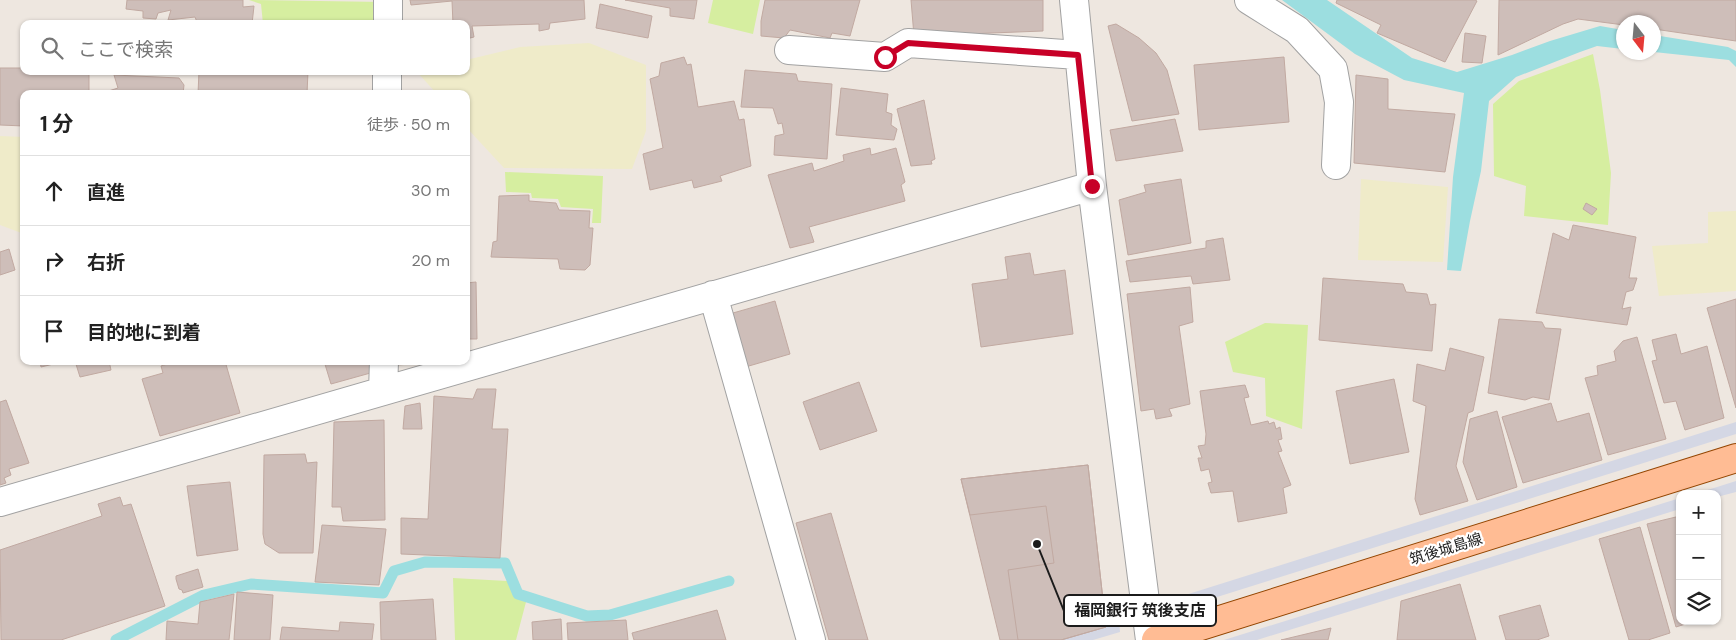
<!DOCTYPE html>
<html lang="ja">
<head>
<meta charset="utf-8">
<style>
	body { margin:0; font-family:"DM Sans","Noto Sans JP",sans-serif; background:#f2f2f2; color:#222 }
	.controls { position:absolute; right:15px; bottom:15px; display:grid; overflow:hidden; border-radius:10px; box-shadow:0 1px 4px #0004 }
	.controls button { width:45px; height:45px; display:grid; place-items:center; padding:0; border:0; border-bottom:1px solid #e0e0e0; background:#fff; color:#222; font:25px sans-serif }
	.compass { position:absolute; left:1616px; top:15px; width:45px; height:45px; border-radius:50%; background:#fff; box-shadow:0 1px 4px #0004; rotate:164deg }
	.stop { position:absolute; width:15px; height:15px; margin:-11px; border:4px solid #c70027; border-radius:50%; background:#fff }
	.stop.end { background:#c70027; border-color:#fff; box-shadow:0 1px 5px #0008 }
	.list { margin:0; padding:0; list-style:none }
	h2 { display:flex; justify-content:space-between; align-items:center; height:65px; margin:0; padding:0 20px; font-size:21px }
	h2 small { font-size:16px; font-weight:400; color:#767676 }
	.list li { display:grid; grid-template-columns:32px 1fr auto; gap:15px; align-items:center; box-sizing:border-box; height:70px; padding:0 20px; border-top:1px solid #e0e0e0 }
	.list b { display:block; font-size:19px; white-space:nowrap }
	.list em { font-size:16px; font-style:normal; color:#767676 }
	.icon { flex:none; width:28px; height:28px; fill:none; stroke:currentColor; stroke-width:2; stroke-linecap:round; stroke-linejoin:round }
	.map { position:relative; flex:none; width:1736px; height:640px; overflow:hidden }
	.search { position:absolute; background:#fff; box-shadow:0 1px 4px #0004; left:20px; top:20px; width:450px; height:55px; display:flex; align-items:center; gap:12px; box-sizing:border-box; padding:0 18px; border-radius:10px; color:#767676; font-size:19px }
	.panel { position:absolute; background:#fff; box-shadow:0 1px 4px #0004; left:20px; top:90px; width:450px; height:275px; border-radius:10px }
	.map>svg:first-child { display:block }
	.farmland { fill:#efebc9 }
	.grass { fill:#d6eea0 }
	.plaza { fill:#d4d7e4 }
	.water { fill:#9cdee0 }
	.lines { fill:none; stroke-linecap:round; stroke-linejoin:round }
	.stream { stroke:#9cdee0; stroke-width:11 }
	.building { fill:#cebeb9; stroke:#c1a9a1 }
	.minor-casing { stroke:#a2a2a2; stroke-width:30 }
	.major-casing { stroke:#934500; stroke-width:30 }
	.minor { stroke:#fff; stroke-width:28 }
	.major { stroke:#ffbc94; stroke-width:28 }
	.route { stroke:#c70027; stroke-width:6 }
	.labels { text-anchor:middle; stroke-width:4.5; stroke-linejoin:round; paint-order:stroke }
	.street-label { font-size:15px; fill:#1b1b1b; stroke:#fff }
	.leader { fill:none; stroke:#1b1b1b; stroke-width:2 }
	.callout-dot { fill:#1b1b1b; stroke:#fff; stroke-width:2 }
	.callout { fill:#fff; stroke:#1b1b1b; stroke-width:2 }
	.callout-label { font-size:16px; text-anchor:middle; font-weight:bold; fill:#1b1b1b }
</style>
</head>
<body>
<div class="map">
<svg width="1736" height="640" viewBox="0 0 1736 640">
	<rect width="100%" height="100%" fill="#eee7e0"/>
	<!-- farmland -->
	<path class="farmland" d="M589 43 646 65V131L632 169 504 168 466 127V94H437L418 73 466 71V60L520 47Z
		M0 136 24 137V234L0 225Z
		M1361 179 1448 187 1443 262 1358 260Z
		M1736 211V291L1659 296 1652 246 1708 243V212Z"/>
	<!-- grass -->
	<path class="grass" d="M249 0 383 2 380 24H263L261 4Z
		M713 0H760L753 34 708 23Z
		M1593 54 1600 90 1611 173 1608 225 1524 216 1526 186 1494 176 1493 104 1519 81Z
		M505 172 603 176 601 223H592L593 209 561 207 558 199 532 198 531 193 506 192Z
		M1265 323 1308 325 1302 429 1266 416 1265 378 1233 372 1225 342Z
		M453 578 507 581 516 598 526 602 516 640H455Z"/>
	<!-- plaza -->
	<path class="plaza" d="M1736 422V434L1182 608 1170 610 1164 607 1163 602Z
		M1736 481V492L1717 497V494H1695Z
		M1680 498V509L1257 640H1224Z
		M1119 621 1120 632 1093 640H1055Z"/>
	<!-- water -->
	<path class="water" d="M1282 0H1327L1412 58 1457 72 1512 55 1550 41 1600 26 1623 30V49L1597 46 1580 52 1516 77 1489 101 1481 171 1470 221 1461 271 1447 270 1453 177 1464 93 1404 80 1355 54Z
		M1654 35 1728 47 1736 51V67L1729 60 1654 52Z"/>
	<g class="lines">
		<!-- stream -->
		<path class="stream" d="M116 640 204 595 251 584 383 593 394 571 425 562 505 563 518 594 587 616 610 615 729 581"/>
	</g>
	<!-- building -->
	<path class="building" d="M127 0H243V7L254 6 252 24H224L197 22 195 17 168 20 171 10 158 13 156 19 143 18V11L126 9Z
		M410 0H584L585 19 550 23 549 29 539 31V24L472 26 474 37 466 39V24H453L452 1 411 5Z
		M625 0H697L694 19 670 16V8Z
		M765 0H860L850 36 832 33 830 38 790 30 784 38 761 36V21Z
		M911 0H1043V31L914 36Z
		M1337 0H1475L1477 1 1445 62 1377 33 1381 25 1336 3Z
		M1499 0H1736V41L1654 29V22H1624V25L1578 19 1563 24 1498 55Z
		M600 4 652 16 648 38 596 28Z
		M1116 24 1139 38 1156 53 1167 70 1179 114 1132 121 1108 26Z
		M1465 33 1486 36 1482 63 1462 62Z
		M684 57 687 65 691 64 698 107 734 101 739 120 744 119 751 166 720 176 722 181 694 188 692 180 650 190 643 154 663 148 650 79 659 76 661 63Z
		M1284 57 1289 122 1199 130 1194 65Z
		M0 68H24V71H89V94H24V126L0 125Z
		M745 70 796 74 798 81 832 84 827 159 774 155 775 136 784 134 782 123 778 124 773 108 741 107Z
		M199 71H308L307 94H198Z
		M114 75 179 78 184 85 183 94H99L118 88Z
		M1356 75 1388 79V109L1455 114 1445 172 1354 163Z
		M841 88 888 94 886 112 892 114 891 125 897 129 894 140 836 135Z
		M924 100 935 159 931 161 932 164 911 166 897 109Z
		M1175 119 1183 151 1116 161 1110 130Z
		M870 148 871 155 896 148 905 182 901 185 905 201 809 227 814 242 790 248 768 175 812 163 814 171 844 161 843 155Z
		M1181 179 1191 243 1128 255 1119 200 1146 192 1144 185Z
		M529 195V201L556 203 559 210 590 211 589 228H593L590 265 585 270 560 269 558 259 491 257 493 242 497 241 499 196Z
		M1586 203 1597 209 1592 215 1583 209Z
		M1573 225 1636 237 1629 278H1637L1633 290 1626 292 1622 309 1631 307 1627 325 1536 313 1553 233 1569 240Z
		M1223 238 1230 280 1193 284 1191 276 1130 282 1126 261 1206 248V241Z
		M9 249 15 270 0 275V252Z
		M1030 253 1034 275 1065 270 1073 334 981 347 972 284 1008 279 1005 257Z
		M1323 278 1403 284 1406 292 1427 294 1430 305 1436 304 1432 351 1319 340Z
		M476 282 477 339H466V283Z
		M1190 287 1193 322 1179 326 1190 404 1169 409 1172 416 1156 419 1154 409 1141 411 1127 294Z
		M1736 299V408L1707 308Z
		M775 301 790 354 742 368 726 315Z
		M1499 319 1542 322 1545 328 1561 329 1549 400 1533 397 1525 400 1488 393Z
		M1676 334 1681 354 1707 346 1724 418 1685 430 1676 401 1664 403 1652 361 1657 360 1652 340Z
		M1637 337 1666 439 1608 455 1585 378 1598 375 1597 366 1616 361 1614 351 1623 341Z
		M1450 348 1484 357 1473 411 1468 413 1456 466 1468 501 1420 515 1415 499 1426 406 1413 401 1417 364 1445 371Z
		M40 361H66L41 367Z
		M75 361H109L111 370 80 377Z
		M177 361H183L184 364 192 361H225L240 413 160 436 142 379 163 373 161 366Z
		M324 361H371L374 372 331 384Z
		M396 361H411V364L397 365Z
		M1394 379 1409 452 1350 464 1336 391Z
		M859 382 877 431 820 450 803 402Z
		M1245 385 1249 397 1244 398 1251 425 1268 421 1269 424 1274 422 1276 429 1280 427 1282 439 1278 440 1282 451 1278 452 1291 485 1283 488 1287 513 1238 522 1233 491 1211 493 1208 483 1212 482 1209 469 1201 471 1198 458H1202L1198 446 1205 445 1206 434 1200 391Z
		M477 389H496L492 429H508L500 558 401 554V518L428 519 434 396 473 399Z
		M6 400 29 463 9 469 11 475 4 478 6 483 0 485V402Z
		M420 403 422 429H403L405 406Z
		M1551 403 1557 422 1589 413 1602 460 1523 483 1502 417Z
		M1497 411 1517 487 1477 500 1463 462 1470 419Z
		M384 420 385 520 343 521 341 507H332L334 422Z
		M305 454 307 463 317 462 313 553H279L265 544 263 534 264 455Z
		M1088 465 1106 627 1061 640H1000L961 479Z
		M1088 465 1106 627 1061 640H1018L1008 570 1054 563 1046 506 970 515 961 479Z
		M230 482 238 550 197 556 187 486Z
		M120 497 123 506 131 504 165 606 61 640H1L0 550 102 516 98 504Z
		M831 513 868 640H829L796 523Z
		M1680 516V621H1695L1676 627 1647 524Z
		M322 525 386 529 379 585 315 582Z
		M1640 527 1670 633 1648 640H1629L1599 539Z
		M198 569 203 587 183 593 182 590 179 589 176 579V576Z
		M1460 584 1476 640H1397L1401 601Z
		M237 592 273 595 270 640H234Z
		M234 594 229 640H166L167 621 198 624 200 602Z
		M433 599 436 640H381L380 602Z
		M1540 605 1549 636 1537 640H1506L1499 616Z
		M717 610 726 640H634L632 633Z
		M561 619 562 640H533L532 622Z
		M626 620 628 640H568L567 623Z
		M340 622 374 624 372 640H280L282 627 339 631Z
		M1331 628 1328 640H1281Z"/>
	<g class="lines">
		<defs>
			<path id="minor" d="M1074 0 1092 186 1150 640
				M1249 0 1297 30 1333 69 1339 102 1336 165
				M388 24V0
				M789 50 885 57 908 43 1078 55
				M387 94V71
				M713 295 811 640
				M383 391 384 361
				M0 502 1092 186"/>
			<path id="major" d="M1156 640 1736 458"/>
		</defs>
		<!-- minor casing -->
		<use href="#minor" class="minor-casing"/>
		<!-- major casing -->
		<use href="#major" class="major-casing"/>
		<!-- minor -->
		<use href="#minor" class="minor"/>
		<!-- major -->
		<use href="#major" class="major"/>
	</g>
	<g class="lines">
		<!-- route -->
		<path class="route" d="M885 57 908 43 1078 55 1092 186"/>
	</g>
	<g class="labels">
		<!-- street labels -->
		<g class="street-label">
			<text transform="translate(1446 549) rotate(-17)" y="5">筑後城島線</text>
		</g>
	</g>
	<!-- callouts -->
	<path class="leader" d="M1037 544L1064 611"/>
	<circle class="callout-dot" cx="1037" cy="544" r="5"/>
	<rect class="callout" x="1064" y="595" width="152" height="31" rx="5"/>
	<g class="callout-label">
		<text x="1140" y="616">福岡銀行 筑後支店</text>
	</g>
</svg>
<div class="controls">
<button>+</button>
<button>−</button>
<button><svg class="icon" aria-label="layers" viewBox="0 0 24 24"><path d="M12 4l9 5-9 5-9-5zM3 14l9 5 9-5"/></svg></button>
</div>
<svg class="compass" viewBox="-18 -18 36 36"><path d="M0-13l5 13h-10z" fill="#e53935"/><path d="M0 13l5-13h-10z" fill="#767676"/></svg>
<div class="stop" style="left:885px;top:57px"></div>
<div class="stop end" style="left:1092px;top:186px"></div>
<div class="search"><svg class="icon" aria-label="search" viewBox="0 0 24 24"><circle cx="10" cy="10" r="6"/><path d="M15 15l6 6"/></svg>ここで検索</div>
<section class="panel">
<h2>1 分<small>徒歩 · 50 m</small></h2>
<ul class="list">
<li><svg class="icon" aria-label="ahead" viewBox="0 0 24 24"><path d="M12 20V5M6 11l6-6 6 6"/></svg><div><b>直進</b></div><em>30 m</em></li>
<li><svg class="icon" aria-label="right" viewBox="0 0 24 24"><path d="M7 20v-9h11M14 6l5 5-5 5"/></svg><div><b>右折</b></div><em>20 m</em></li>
<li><svg class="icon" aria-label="arrive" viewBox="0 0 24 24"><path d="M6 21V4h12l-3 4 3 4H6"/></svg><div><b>目的地に到着</b></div></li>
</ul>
</section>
</div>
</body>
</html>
